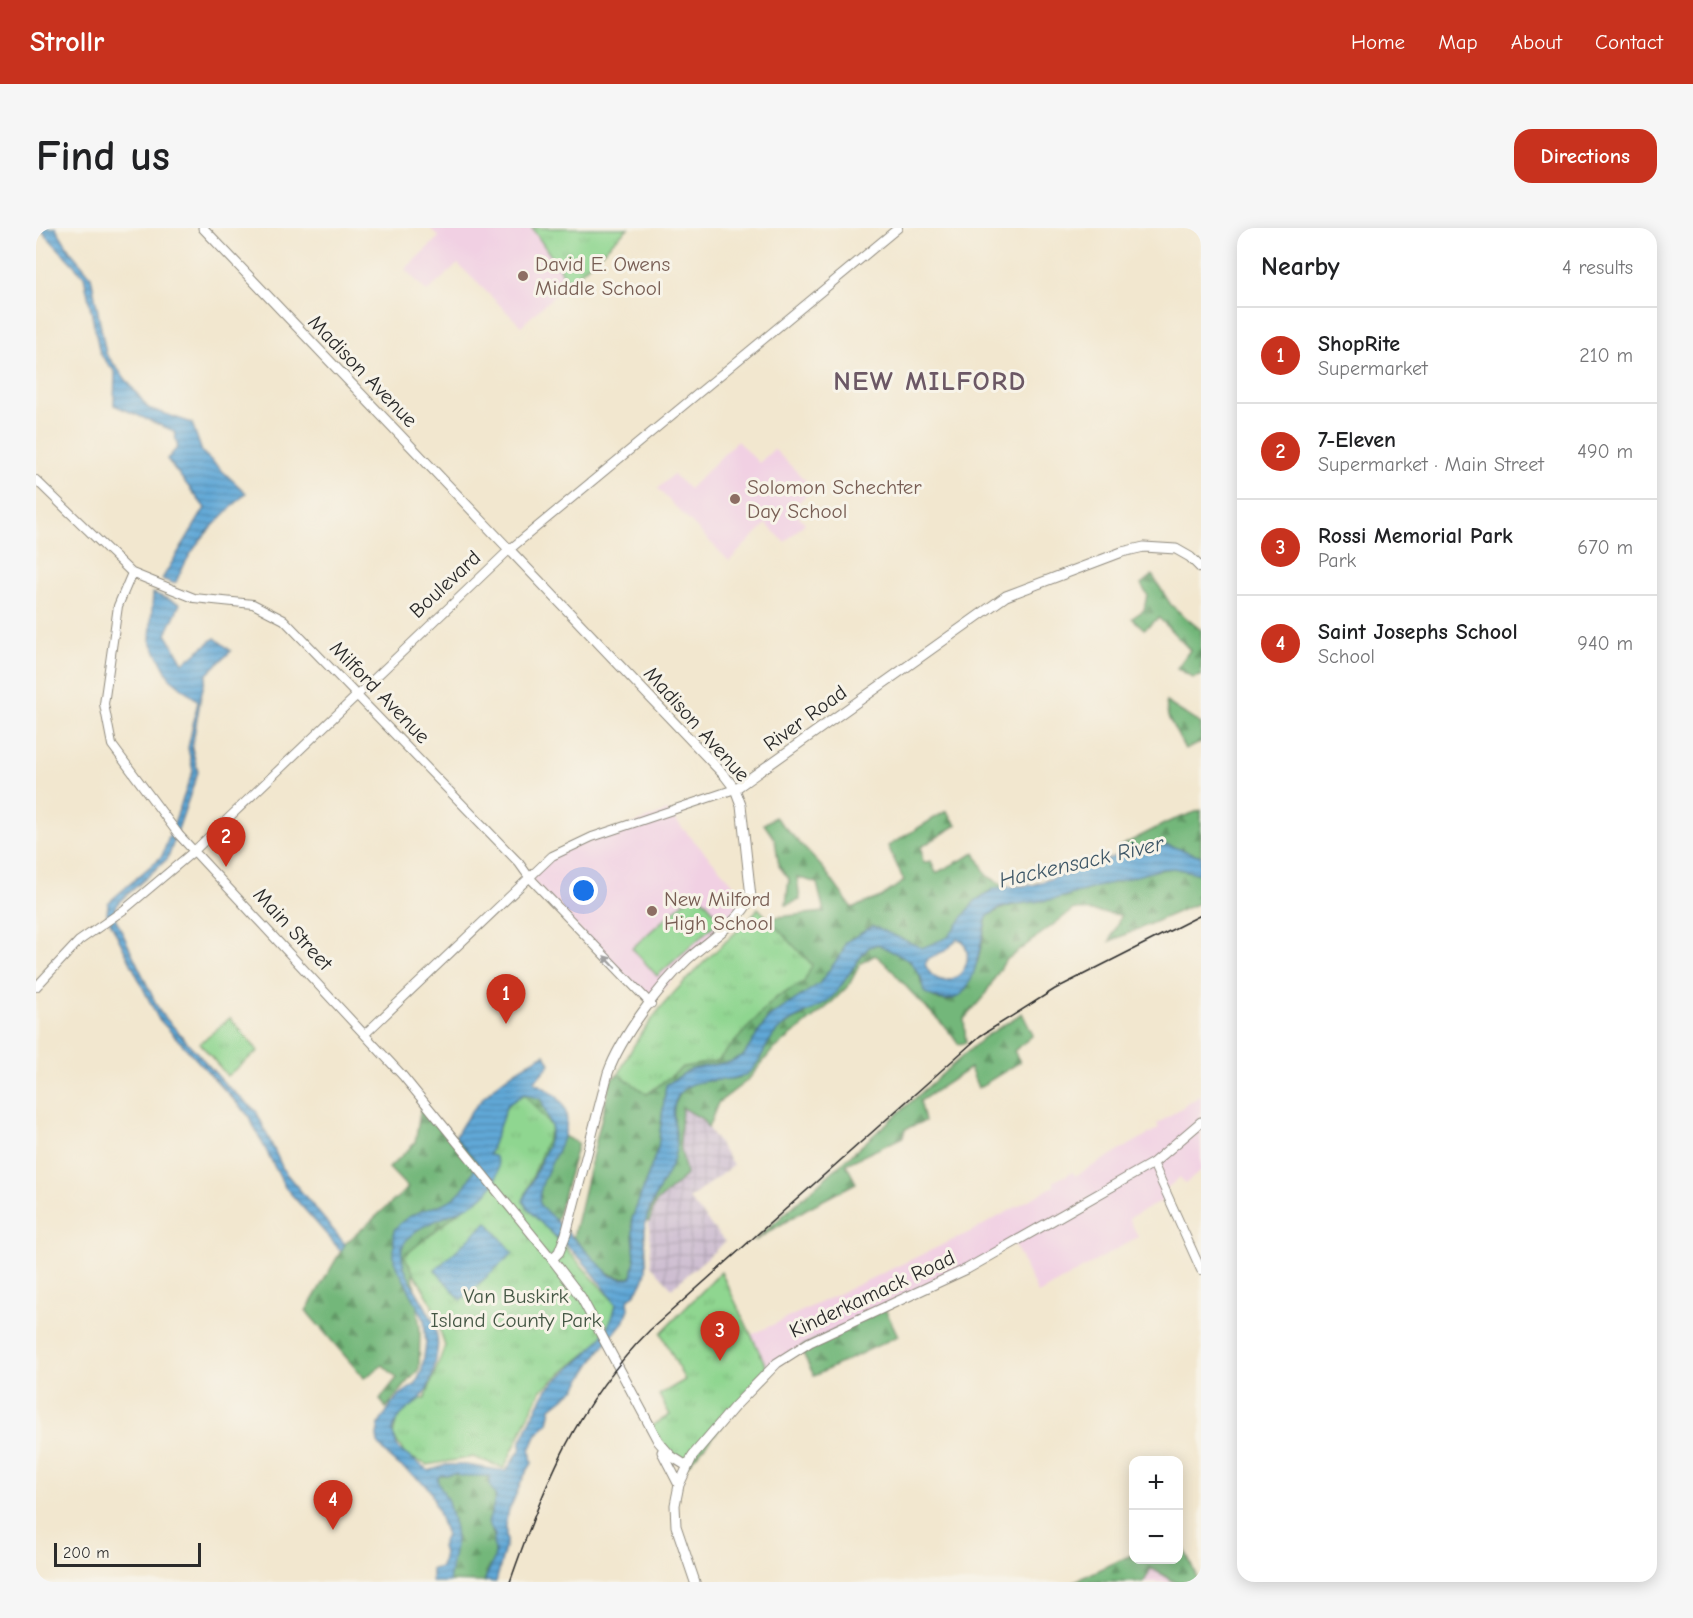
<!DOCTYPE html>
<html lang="en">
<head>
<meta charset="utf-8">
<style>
	body { margin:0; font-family:"Comic Neue",sans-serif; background:#f6f6f6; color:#202124 }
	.controls { position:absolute; right:18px; bottom:18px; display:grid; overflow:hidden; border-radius:12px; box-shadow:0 3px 15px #0003 }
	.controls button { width:54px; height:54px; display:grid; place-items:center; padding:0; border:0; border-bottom:2px solid #e0e0e0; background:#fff; color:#202124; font:30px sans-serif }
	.scale { position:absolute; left:18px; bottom:15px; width:147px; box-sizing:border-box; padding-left:6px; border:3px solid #2b2b2b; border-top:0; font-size:16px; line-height:21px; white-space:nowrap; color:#2b2b2b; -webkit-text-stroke:4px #f7f3e8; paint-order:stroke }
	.you { position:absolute; left:548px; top:663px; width:21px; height:21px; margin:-15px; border:4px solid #fff; border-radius:50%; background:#1a73e8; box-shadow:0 0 0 9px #1a73e833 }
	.badge { display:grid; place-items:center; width:39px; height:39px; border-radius:50%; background:#c8321e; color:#fff; font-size:20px; font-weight:700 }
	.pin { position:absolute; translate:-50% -50px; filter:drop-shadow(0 2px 3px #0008) }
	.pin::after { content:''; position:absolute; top:32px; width:21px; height:18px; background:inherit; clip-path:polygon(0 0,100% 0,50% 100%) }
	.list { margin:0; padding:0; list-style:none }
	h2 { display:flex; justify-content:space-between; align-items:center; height:78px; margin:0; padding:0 24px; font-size:26px }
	h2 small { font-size:20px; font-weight:400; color:#757577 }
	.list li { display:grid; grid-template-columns:39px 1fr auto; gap:18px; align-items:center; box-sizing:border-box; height:96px; padding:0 24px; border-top:2px solid #e0e0e0 }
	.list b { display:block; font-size:22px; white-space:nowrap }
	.list p { margin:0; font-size:20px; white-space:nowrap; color:#757577 }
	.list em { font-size:20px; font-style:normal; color:#757577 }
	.map { position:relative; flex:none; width:1165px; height:1354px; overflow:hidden; border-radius:18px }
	header { display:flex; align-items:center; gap:36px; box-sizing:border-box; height:84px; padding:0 30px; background:#c8321e; color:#fff }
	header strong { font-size:28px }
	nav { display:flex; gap:33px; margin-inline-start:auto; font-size:21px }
	.intro { display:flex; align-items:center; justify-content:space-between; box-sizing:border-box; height:144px; padding:0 36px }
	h1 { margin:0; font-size:42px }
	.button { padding:15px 27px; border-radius:18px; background:#c8321e; color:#fff; font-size:21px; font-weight:700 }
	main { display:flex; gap:36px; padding:0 36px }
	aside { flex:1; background:#fff; border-radius:18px; box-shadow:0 3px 15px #0003 }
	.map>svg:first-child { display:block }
	.built { fill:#f1d0e3 }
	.industrial { fill:url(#industrial-grid) }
	.green { fill:#8fd690; stroke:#5d805e; stroke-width:1.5 }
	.forest { fill:url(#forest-firs); stroke:#4f7152; stroke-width:1.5 }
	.park { fill:url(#park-tufts); stroke:#5d805e; stroke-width:1.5 }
	.water { fill:url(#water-rules); stroke:#466a81; stroke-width:1.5; fill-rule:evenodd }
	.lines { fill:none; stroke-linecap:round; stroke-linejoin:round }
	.minor-casing { stroke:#8e897d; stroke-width:10 }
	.major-casing { stroke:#8e897d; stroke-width:11 }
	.minor { stroke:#fff; stroke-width:8 }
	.major { stroke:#fff; stroke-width:9 }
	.rail { stroke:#2b2b2b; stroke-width:1.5 }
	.oneway { fill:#a0a0a0 }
	.education-dot { fill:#8d6e63; stroke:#f7f3e8; stroke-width:2 }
	.labels { text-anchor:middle; stroke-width:6; stroke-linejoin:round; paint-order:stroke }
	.education-label { font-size:21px; fill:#785e54; stroke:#f7f3e8; text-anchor:start }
	.street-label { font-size:21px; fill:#2b2b2b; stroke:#f7f3e8 }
	.park-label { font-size:21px; fill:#445644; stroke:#f7f3e8 }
	.water-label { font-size:22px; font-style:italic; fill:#3e5767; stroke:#f7f3e8 }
	.district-label { font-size:27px; font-weight:bold; letter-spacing:1.5px; fill:#6c5865; stroke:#f7f3e8 }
</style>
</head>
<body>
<header>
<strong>Strollr</strong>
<nav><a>Home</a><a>Map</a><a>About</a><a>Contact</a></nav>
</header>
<div class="intro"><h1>Find us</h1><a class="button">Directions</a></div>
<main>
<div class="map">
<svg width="1165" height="1354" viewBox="0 0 1165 1354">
	<defs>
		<pattern id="industrial-grid" width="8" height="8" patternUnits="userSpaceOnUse" patternTransform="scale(1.5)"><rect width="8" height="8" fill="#cebed1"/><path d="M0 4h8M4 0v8" fill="none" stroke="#b1a3b4"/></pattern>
		<pattern id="forest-firs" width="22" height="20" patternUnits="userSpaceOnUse" patternTransform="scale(1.5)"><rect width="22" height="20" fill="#73b77a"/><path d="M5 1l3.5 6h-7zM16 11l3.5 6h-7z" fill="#5f9564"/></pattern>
		<pattern id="park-tufts" width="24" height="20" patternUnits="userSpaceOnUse" patternTransform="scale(1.5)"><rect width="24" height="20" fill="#8fd690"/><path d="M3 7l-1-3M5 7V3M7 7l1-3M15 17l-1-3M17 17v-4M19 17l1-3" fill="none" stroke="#7cb87c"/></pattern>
		<pattern id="water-rules" width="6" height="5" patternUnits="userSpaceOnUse" patternTransform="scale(1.5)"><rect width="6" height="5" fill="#60a8d7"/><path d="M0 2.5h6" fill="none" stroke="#4f89af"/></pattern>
	</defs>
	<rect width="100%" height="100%" fill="#f7f3e8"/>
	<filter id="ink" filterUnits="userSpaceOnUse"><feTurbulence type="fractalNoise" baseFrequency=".0167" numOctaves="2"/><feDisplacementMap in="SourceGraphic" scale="12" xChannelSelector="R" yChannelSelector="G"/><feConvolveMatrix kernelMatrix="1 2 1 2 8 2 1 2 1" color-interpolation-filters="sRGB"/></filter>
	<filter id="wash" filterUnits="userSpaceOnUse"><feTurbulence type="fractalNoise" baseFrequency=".008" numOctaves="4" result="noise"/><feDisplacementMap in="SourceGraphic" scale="24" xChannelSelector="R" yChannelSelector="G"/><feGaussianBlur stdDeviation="1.35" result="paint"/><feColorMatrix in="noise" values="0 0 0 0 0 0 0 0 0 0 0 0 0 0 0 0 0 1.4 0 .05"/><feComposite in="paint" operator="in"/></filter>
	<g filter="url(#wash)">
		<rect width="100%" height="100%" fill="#f2e7cf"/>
		<!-- built -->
		<path class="built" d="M394 0H592L485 98 422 36 391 64 369 41 403 9Z
			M701 213 723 235 738 221 777 260 756 281 769 295 749 314 730 296 693 333 622 261 637 246 653 261Z
			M631 583 713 673 652 732 615 776 493 649 516 628Z
			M1165 867V943L1149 956 1144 949 1129 962 1132 970 1093 990 1102 1009 1002 1066 978 1015 774 1114 733 1144 715 1107 938 1002 1018 958V953L1037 944 1039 948 1123 900 1121 896Z
			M1115 1339 1135 1350 1139 1354H1108Z"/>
		<!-- industrial -->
		<path class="industrial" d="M646 879 666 891 697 937 653 971 689 1014 636 1060 615 1037 613 994 619 976 650 947 644 916Z"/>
		<!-- green -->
		<path class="green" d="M660 663 685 691 621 748 596 720Z"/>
		<!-- forest -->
		<path class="forest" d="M1116 347 1135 377 1165 402V448L1157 450 1141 440 1154 422 1123 390 1108 401 1096 390 1108 382 1111 367 1105 356Z
			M1130 474 1165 496V515L1149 521 1132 489Z
			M1165 582V628L1131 617 1086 626 1081 620 1132 594Z
			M910 583 921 597 885 619 887 635 895 633 900 645 939 625 951 648 971 659C934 662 936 691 912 709 905 714 894 716 886 720L837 698 810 714 806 725 783 756 732 790 708 827 694 834 655 841 630 857 622 920 596 991 599 1031 596 1049C568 1054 555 1026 537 1009L575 851 583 846 611 866 647 839 680 833 739 770 768 754 775 737 731 690 788 684 781 655 761 649 764 672 750 677 753 651 743 638 739 612 728 596 739 589 787 640 816 680 845 669 868 653 852 618Z
			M1138 640 1165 646V674L1074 713 1085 687 1038 681 969 733 948 768 928 791 930 815 922 816C911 797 893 784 878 767 864 753 855 738 839 727L824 736 813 757 792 778 735 824 712 852 682 875 672 900 666 891 646 879 644 916 650 947 619 976 613 994 610 992 641 918 637 880 646 862 656 855 700 850 717 840 728 819 742 801 791 773 833 719 842 716C859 726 885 733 885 756L899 771 913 773 942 733 951 689C971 674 993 676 1017 671 1057 662 1096 644 1138 640Z
			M986 785 997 807 978 823 984 834 942 860 934 840 884 873 889 893 869 901 867 909 810 936 820 955 770 981 718 1013 947 810Z
			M488 866 505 871C515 896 516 905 542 915L512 1023 377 1046 384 1101 383 1141 350 1180 344 1171 361 1150 347 1137 328 1150 270 1083 309 1016 372 960 353 940 379 915 385 879 419 909Z
			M848 1079 862 1108 778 1148 764 1119Z
			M420 1246 454 1248V1258L460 1265 453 1299C460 1307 461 1325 457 1336 453 1343 450 1346 449 1354L412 1353C422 1314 421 1287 400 1252L404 1247Z
			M1143 1309 1163 1354H1139L1115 1340 1108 1354H1037L1097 1326 1098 1332H1142Z"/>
		<!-- park -->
		<path class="park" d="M496 0H592L533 55Z
			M722 680 776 737 768 754 739 770 681 833 647 839 611 866 583 846C611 782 665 737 715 690Z
			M194 790 222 823 191 848 164 815Z
			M488 866 516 899 487 973 580 1076V1090L559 1118 505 1162 468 1240 437 1229 391 1237 369 1227 357 1207 364 1179 378 1171H389L409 1118 394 1072 368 1028 447 964 453 927 471 876Z
			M685 1044 733 1144 651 1238 641 1232 614 1199 634 1187 623 1167 649 1152 625 1105Z"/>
		<!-- water -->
		<path class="water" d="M3 0H20L34 23 55 48 70 126 112 180 156 195 166 224 210 265C180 295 157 313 140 354L137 355 126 351 169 280 131 231 142 219 138 203 78 177 79 144 64 126 48 48Z
			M117 365 144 376 130 406 147 435 179 410 195 423 171 446 165 467 156 520 162 544 132 630 83 674 77 685 124 784 190 857 220 883 248 943 309 1016 305 1023 249 959 212 887 122 790 71 687 72 675 126 628 157 543 152 520 162 473 133 449 114 412Z
			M1131 617 1165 628V646L1138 640 1125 641 1019 671 975 677 962 681 951 689C941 720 941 796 888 764L885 749 874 733 842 716 833 719C818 734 810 755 795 770 779 784 756 788 741 803 728 816 725 838 709 847 686 858 652 844 640 872 633 887 643 905 640 921 636 945 618 964 611 988 602 1020 625 1044 592 1072L593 1081 588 1093 562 1125 540 1160 515 1180 512 1195 501 1206 494 1222 496 1235 488 1248 470 1289V1316L460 1354 449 1353C451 1341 464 1329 457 1316L459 1307 452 1295 460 1269 454 1258V1248H423L420 1246 404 1247 401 1252 412 1273 419 1301 420 1311 413 1354H396V1341L405 1339 408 1325 405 1319 410 1307 395 1264 390 1257 355 1231 342 1215 341 1208 343 1196 355 1177 365 1166 380 1156 386 1142 390 1116 388 1091 358 1033V1002C371 985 388 983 406 976 425 970 435 950 441 934L419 909C441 869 468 847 509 826L514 836 498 854C506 859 516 864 522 870 551 902 498 943 504 977L575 1048 587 1051 596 1049 599 1031 596 991 622 920 630 857 655 841 694 834 708 827 732 790 783 756 806 725 810 714 837 698 886 720 912 709 939 673 959 660 997 657 1086 626ZM921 711 927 713C945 744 903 771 889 736L893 730 911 722ZM488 866 505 871 516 901 511 920 487 973C499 992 516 1005 532 1019 551 1035 566 1057 580 1076 572 1116 539 1134 512 1160 506 1167 490 1203 485 1213V1221L470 1243 429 1237H410L393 1243 362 1221 356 1203C364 1180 376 1183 388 1166 395 1157 400 1135 401 1123 407 1085 362 1054 366 1020 379 986 444 991 460 950 463 942 464 935 458 928L453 927 471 877Z
			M451 994 477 1025 425 1072 399 1042Z"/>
	</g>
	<g filter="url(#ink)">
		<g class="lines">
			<defs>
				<path id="minor" d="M0 252 96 345 158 370 217 376 248 392 483 635 493 649 615 776
					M96 345 82 378 68 476 76 517 143 607 367 848 516 1031
					M0 759 43 713 89 681 158 623 473 322 862 0
					M329 806 516 628 556 609 699 561
					M1117 935 1165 1042"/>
				<path id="major" d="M167 0 689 548 699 561 705 577 715 669C703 695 673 712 652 731 624 757 585 809 572 845L530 1006 523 1024 516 1031 545 1069 622 1213 635 1228 651 1238
					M699 561 970 368 1086 324 1108 319 1140 321 1154 329 1165 340
					M626 1224 643 1257
					M659 1354 640 1298 639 1277 643 1257 657 1227 699 1178 741 1135 774 1114 931 1041 1117 935 1165 894"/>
			</defs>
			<!-- minor casing -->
			<use href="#minor" class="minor-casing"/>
			<!-- major casing -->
			<use href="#major" class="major-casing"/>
			<!-- minor -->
			<use href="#minor" class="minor"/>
			<!-- major -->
			<use href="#major" class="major"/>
			<!-- rail -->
			<path class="rail" d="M474 1354C508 1257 540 1176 614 1102L944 808 1019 761 1165 687"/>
		</g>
		<!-- one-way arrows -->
		<defs><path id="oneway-solid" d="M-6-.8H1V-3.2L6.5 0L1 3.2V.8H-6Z" transform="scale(1.5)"/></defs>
		<use class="oneway" href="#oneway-solid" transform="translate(574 734) rotate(-134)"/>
	</g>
	<!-- markers -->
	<g class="education-dot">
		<circle cx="487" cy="48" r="6"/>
		<circle cx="699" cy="271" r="6"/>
		<circle cx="616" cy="683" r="6"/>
	</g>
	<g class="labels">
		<!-- education labels -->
		<g class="education-label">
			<text x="499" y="43">David E. Owens<tspan x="499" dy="24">Middle School</tspan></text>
			<text x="711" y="266">Solomon Schechter<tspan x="711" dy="24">Day School</tspan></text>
			<text x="628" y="678">New Milford<tspan x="628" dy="24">High School</tspan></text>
		</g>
		<!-- street labels -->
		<g class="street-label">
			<text transform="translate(327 143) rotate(46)" y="7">Madison Avenue</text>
			<text transform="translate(409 356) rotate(-43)" y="7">Boulevard</text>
			<text transform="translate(344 464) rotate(46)" y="7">Milford Avenue</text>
			<text transform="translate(769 490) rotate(-36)" y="7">River Road</text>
			<text transform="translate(661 496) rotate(48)" y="7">Madison Avenue</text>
			<text transform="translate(257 701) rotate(47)" y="7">Main Street</text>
			<text transform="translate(836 1066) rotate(-25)" y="7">Kinderkamack Road</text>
		</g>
		<!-- park labels -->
		<g class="park-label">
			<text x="480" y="1075">Van Buskirk<tspan x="480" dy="24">Island County Park</tspan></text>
		</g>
		<!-- water labels -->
		<g class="water-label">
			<text transform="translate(1045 633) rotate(-13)" y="8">Hackensack River</text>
		</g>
		<!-- district labels -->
		<g class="district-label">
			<text x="894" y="162">NEW MILFORD</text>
		</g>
	</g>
</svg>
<div class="controls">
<button>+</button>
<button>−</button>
</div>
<div class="scale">200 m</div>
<div class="you"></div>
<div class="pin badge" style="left:470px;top:796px">1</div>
<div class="pin badge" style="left:190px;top:639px">2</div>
<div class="pin badge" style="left:684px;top:1133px">3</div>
<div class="pin badge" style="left:297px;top:1302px">4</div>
</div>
<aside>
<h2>Nearby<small>4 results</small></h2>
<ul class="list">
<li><span class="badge">1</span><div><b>ShopRite</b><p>Supermarket</p></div><em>210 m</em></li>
<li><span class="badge">2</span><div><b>7-Eleven</b><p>Supermarket · Main Street</p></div><em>490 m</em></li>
<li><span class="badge">3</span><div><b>Rossi Memorial Park</b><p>Park</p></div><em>670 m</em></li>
<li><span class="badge">4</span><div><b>Saint Josephs School</b><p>School</p></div><em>940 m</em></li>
</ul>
</aside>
</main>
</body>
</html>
